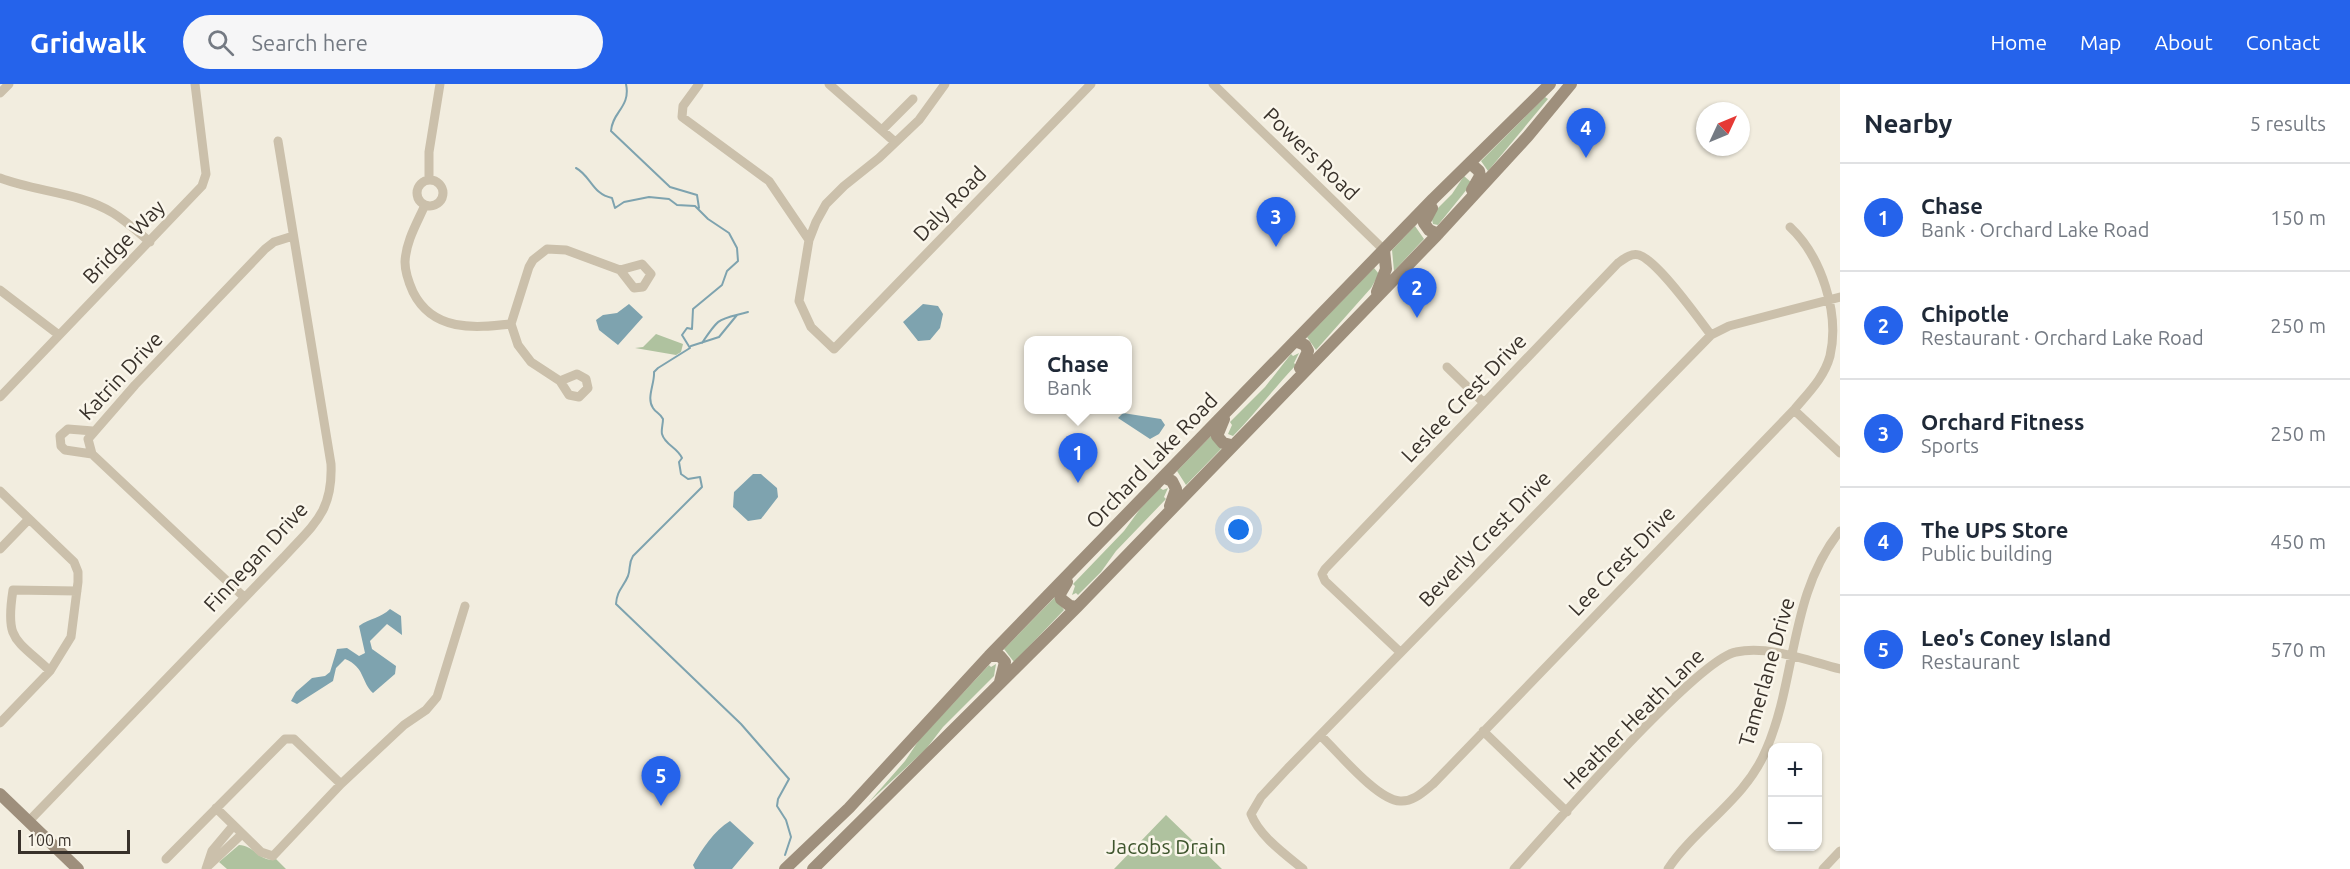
<!DOCTYPE html>
<html lang="en">
<head>
<meta charset="utf-8">
<style>
	body { margin:0; font-family:Ubuntu,sans-serif; background:#f6f6f7; color:#1f2937 }
	.controls { position:absolute; right:18px; bottom:18px; display:grid; overflow:hidden; border-radius:12px; box-shadow:0 2px 4px #0004 }
	.controls button { width:54px; height:54px; display:grid; place-items:center; padding:0; border:0; border-bottom:2px solid #e0e1e3; background:#fff; color:#1f2937; font:30px sans-serif }
	.compass { position:absolute; left:1696px; top:18px; width:54px; height:54px; border-radius:50%; background:#fff; box-shadow:0 2px 4px #0004; rotate:46deg }
	.scale { position:absolute; left:18px; bottom:15px; width:112px; box-sizing:border-box; padding-left:6px; border:3px solid #38312a; border-top:0; font-size:16px; line-height:21px; white-space:nowrap; color:#38312a; -webkit-text-stroke:4px #faf6eb; paint-order:stroke }
	.you { position:absolute; left:1239px; top:446px; width:21px; height:21px; margin:-15px; border:4px solid #fff; border-radius:50%; background:#1a73e8; box-shadow:0 0 0 9px #1a73e833 }
	.badge { display:grid; place-items:center; width:39px; height:39px; border-radius:50%; background:#2563eb; color:#fff; font-size:20px; font-weight:700 }
	.pin { position:absolute; translate:-50% -50px; filter:drop-shadow(0 2px 3px #0008) }
	.pin::after { content:''; position:absolute; top:32px; width:21px; height:18px; background:inherit; clip-path:polygon(0 0,100% 0,50% 100%) }
	.popup { position:absolute; left:1024px; top:252px; width:108px; height:78px; box-sizing:border-box; display:grid; place-content:center; border-radius:12px; background:#fff; filter:drop-shadow(0 2px 4px #0005); font-size:20px; white-space:nowrap; color:#747a83 }
	.popup b { font-size:22px; color:#1f2937 }
	.popup::after { content:''; position:absolute; left:50%; top:100%; margin-left:-12px; border:12px solid transparent; border-top-color:#fff }
	.list { margin:0; padding:0; list-style:none }
	h2 { display:flex; justify-content:space-between; align-items:center; height:78px; margin:0; padding:0 24px; font-size:26px }
	h2 small { font-size:20px; font-weight:400; color:#747a83 }
	.list li { display:grid; grid-template-columns:39px 1fr auto; gap:18px; align-items:center; box-sizing:border-box; height:108px; padding:0 24px; border-top:2px solid #e0e1e3 }
	.list b { display:block; font-size:22px; white-space:nowrap }
	.list p { margin:0; font-size:20px; white-space:nowrap; color:#747a83 }
	.list em { font-size:20px; font-style:normal; color:#747a83 }
	.icon { flex:none; width:33px; height:33px; fill:none; stroke:currentColor; stroke-width:2; stroke-linecap:round; stroke-linejoin:round }
	.map { position:relative; flex:none; width:1840px; height:785px; overflow:hidden }
	header { display:flex; align-items:center; gap:36px; box-sizing:border-box; height:84px; padding:0 30px; background:#2563eb; color:#fff }
	header strong { font-size:28px }
	nav { display:flex; gap:33px; margin-inline-start:auto; font-size:21px }
	.search { width:420px; height:54px; background:#f6f6f7; display:flex; align-items:center; gap:15px; box-sizing:border-box; padding:0 21px; border-radius:33px; color:#747a83; font-size:22px }
	main { display:flex }
	aside { flex:1; background:#fff }
	.map>svg:first-child { display:block }
	.green { fill:#afc29f }
	.water { fill:#7ea3af }
	.lines { fill:none; stroke-linecap:round; stroke-linejoin:round }
	.stream { stroke:#7ea3af; stroke-width:2 }
	.street { stroke:#cbc0ab; stroke-width:9 }
	.secondary { stroke:#9e8f7c; stroke-width:12 }
	.labels { text-anchor:middle; stroke-width:5; stroke-linejoin:round; paint-order:stroke }
	.street-label { font-size:21px; fill:#38312a; stroke:#faf6eb }
	.park-label { font-size:21px; fill:#3f562e; stroke:#faf6eb }
</style>
</head>
<body>
<header>
<strong>Gridwalk</strong>
<div class="search"><svg class="icon" aria-label="search" viewBox="0 0 24 24"><circle cx="10" cy="10" r="6"/><path d="M15 15l6 6"/></svg>Search here</div>
<nav><a>Home</a><a>Map</a><a>About</a><a>Contact</a></nav>
</header>
<main>
<div class="map">
<svg width="1840" height="785" viewBox="0 0 1840 785">
	<rect width="100%" height="100%" fill="#f2eddf"/>
	<!-- green -->
	<path class="green" d="M1545 13 1548 15 1488 87 1481 77Z
		M1464 92 1472 99 1438 141 1433 140 1431 131 1452 110Z
		M1415 142 1424 155 1394 187 1392 166Z
		M1374 184 1379 190 1371 204 1316 266 1307 253Z
		M656 250 683 260 681 268 676 271 635 264 643 263Z
		M1299 269 1294 279 1296 281C1274 304 1255 330 1233 352L1228 350 1232 341 1230 338 1265 303 1291 270 1293 272Z
		M1211 352 1221 365 1186 401 1177 387Z
		M1160 404 1163 406 1168 404 1164 413 1166 415 1116 467 1101 488 1078 511 1076 509 1072 511 1075 502 1073 500 1124 447 1140 425Z
		M1055 513 1064 526 1014 578 1004 565Z
		M996 580 994 592 943 643 926 665 869 718 905 677 919 656 989 581 991 583Z
		M1166 731 1222 785H1114Z
		M239 761C254 761 260 779 276 775L286 785H227L219 778Z"/>
	<!-- water -->
	<path class="water" d="M629 220 643 233 618 261 599 246 596 236 603 231 617 229Z
		M923 220 938 222 943 230 940 244 930 256 918 257 903 238Z
		M1123 329 1161 335 1165 341 1159 350 1150 355 1118 334Z
		M753 390H761L777 404 778 413 761 435 748 437 733 423 734 408Z
		M390 525 401 532 402 551 387 540 370 557 372 565 396 582 395 590 373 609C361 598 365 583 345 575L336 584 333 597 297 620 291 617 296 608 312 594 325 592 330 588 337 565 347 564 359 572 365 569 359 542C370 534 381 534 390 525Z
		M730 737 754 759 732 785H695L693 781C702 765 714 747 730 737Z"/>
	<g class="lines">
		<!-- stream -->
		<path class="stream" d="M626 0C631 23 612 28 611 47L670 103 697 111 699 124
			M576 84C591 92 592 110 612 114L615 124 624 118 649 113 669 115 677 121 695 122 708 135 729 149 737 164 738 177 727 187 722 201 693 225 692 245 687 244 682 251 690 264 658 284 654 288C655 299 646 314 653 324 656 329 660 329 663 335 663 340 661 346 662 350 665 361 677 363 682 374L679 378 681 390 688 395 700 393 702 403 633 472C628 480 631 484 628 492 623 504 617 506 616 520L741 640 789 695 778 715 777 722 786 736 791 753 785 771
			M702 259C720 232 718 236 748 228
			M691 262 719 253 737 231"/>
		<!-- street -->
		<path class="street" d="M699 0 683 22 682 33 769 97 809 156
			M829 0 895 58
			M945 0 919 36 879 74 844 102 826 120 816 138 809 156 799 217 811 243 834 265 1091 0
			M1213 0 1384 166
			M0 9 9 0
			M882 46 913 15
			M0 94C36 108 79 108 113 129 126 137 138 148 150 158
			M429 95V68L440 0
			M417 109a13 13 0 1 1 26 0a13 13 0 1 1-26 0Z
			M425 121C417 139 406 157 405 178 405 188 409 199 413 208 433 248 474 244 511 240
			M0 206 59 251
			M1447 283 1483 318
			M560 297 577 290 586 295 588 304 579 313 569 311 560 297 531 278 518 261 511 240 529 183 533 176 547 165 566 166 620 186 634 204 643 203 651 190 642 180 620 186
			M0 313 202 102 206 90 195 0
			M1794 326 1840 369
			M92 370 65 366 61 362 60 352 68 345 93 347
			M0 407 74 478 78 488V498L71 553 50 587 0 639
			M0 465 29 435
			M244 513 92 370 88 355 135 301 265 165 274 158 293 152
			M1400 568 1325 497 1322 490 1325 485 1618 179C1625 174 1631 169 1639 171 1658 177 1698 234 1711 251
			M50 587C15 554 5 557 13 506L77 507
			M1483 647 1567 728
			M1321 652C1338 668 1377 716 1400 717 1413 718 1423 708 1433 700L1794 326C1808 309 1824 294 1830 272 1840 229 1821 172 1790 143
			M341 700 404 641 426 626 437 613 465 522
			M29 737 284 473C314 440 333 428 331 380L278 57
			M166 775 285 655H294L341 700 273 772 261 768 216 724
			M207 783 242 750
			M206 785 212 767 233 742
			M1303 785C1286 771 1259 752 1251 730L1261 713 1288 684 1711 251 1729 242 1840 213
			M1514 785C1549 747 1697 575 1736 568 1769 561 1809 577 1840 585
			M1668 785C1696 743 1746 715 1766 666 1797 595 1789 510 1840 447
			M1823 785 1840 767"/>
		<!-- secondary -->
		<path class="secondary" d="M1470 79 1479 87 1480 92 1472 106
			M1432 124 1424 139 1429 146 1438 150
			M1377 208 1386 185 1384 166
			M1295 257 1305 261 1308 267 1300 284
			M1224 335 1217 352 1223 359 1231 361
			M1163 393 1172 397 1176 405 1170 422
			M1067 498 1060 510 1061 515 1070 522 1077 523
			M989 572H1000L1005 578 1000 598
			M0 710 78 785
			M785 785 849 724 989 572 1433 115 1550 0
			M813 785 1077 523 1438 150 1528 52 1571 0"/>
	</g>
	<g class="labels">
		<!-- street labels -->
		<g class="street-label">
			<text transform="translate(1311 70) rotate(44)" y="7">Powers Road</text>
			<text transform="translate(950 120) rotate(-46)" y="7">Daly Road</text>
			<text transform="translate(124 158) rotate(-46)" y="7">Bridge Way</text>
			<text transform="translate(121 292) rotate(-47)" y="7">Katrin Drive</text>
			<text transform="translate(1464 314) rotate(-46)" y="7">Leslee Crest Drive</text>
			<text transform="translate(1152 377) rotate(-46)" y="7">Orchard Lake Road</text>
			<text transform="translate(1485 455) rotate(-46)" y="7">Beverly Crest Drive</text>
			<text transform="translate(256 473) rotate(-47)" y="7">Finnegan Drive</text>
			<text transform="translate(1622 477) rotate(-46)" y="7">Lee Crest Drive</text>
			<text transform="translate(1767 588) rotate(-74)" y="7">Tamerlane Drive</text>
			<text transform="translate(1634 635) rotate(-45)" y="7">Heather Heath Lane</text>
		</g>
		<!-- park labels -->
		<g class="park-label">
			<text x="1166" y="770">Jacobs Drain</text>
		</g>
	</g>
</svg>
<div class="controls">
<button>+</button>
<button>−</button>
</div>
<svg class="compass" viewBox="-18 -18 36 36"><path d="M0-13l5 13h-10z" fill="#e53935"/><path d="M0 13l5-13h-10z" fill="#747a83"/></svg>
<div class="scale">100 m</div>
<div class="you"></div>
<div class="pin badge" style="left:1078px;top:399px">1</div>
<div class="popup"><b>Chase</b>Bank</div>
<div class="pin badge" style="left:1417px;top:234px">2</div>
<div class="pin badge" style="left:1276px;top:163px">3</div>
<div class="pin badge" style="left:1586px;top:74px">4</div>
<div class="pin badge" style="left:661px;top:722px">5</div>
</div>
<aside>
<h2>Nearby<small>5 results</small></h2>
<ul class="list">
<li><span class="badge">1</span><div><b>Chase</b><p>Bank · Orchard Lake Road</p></div><em>150 m</em></li>
<li><span class="badge">2</span><div><b>Chipotle</b><p>Restaurant · Orchard Lake Road</p></div><em>250 m</em></li>
<li><span class="badge">3</span><div><b>Orchard Fitness</b><p>Sports</p></div><em>250 m</em></li>
<li><span class="badge">4</span><div><b>The UPS Store</b><p>Public building</p></div><em>450 m</em></li>
<li><span class="badge">5</span><div><b>Leo's Coney Island</b><p>Restaurant</p></div><em>570 m</em></li>
</ul>
</aside>
</main>
</body>
</html>
